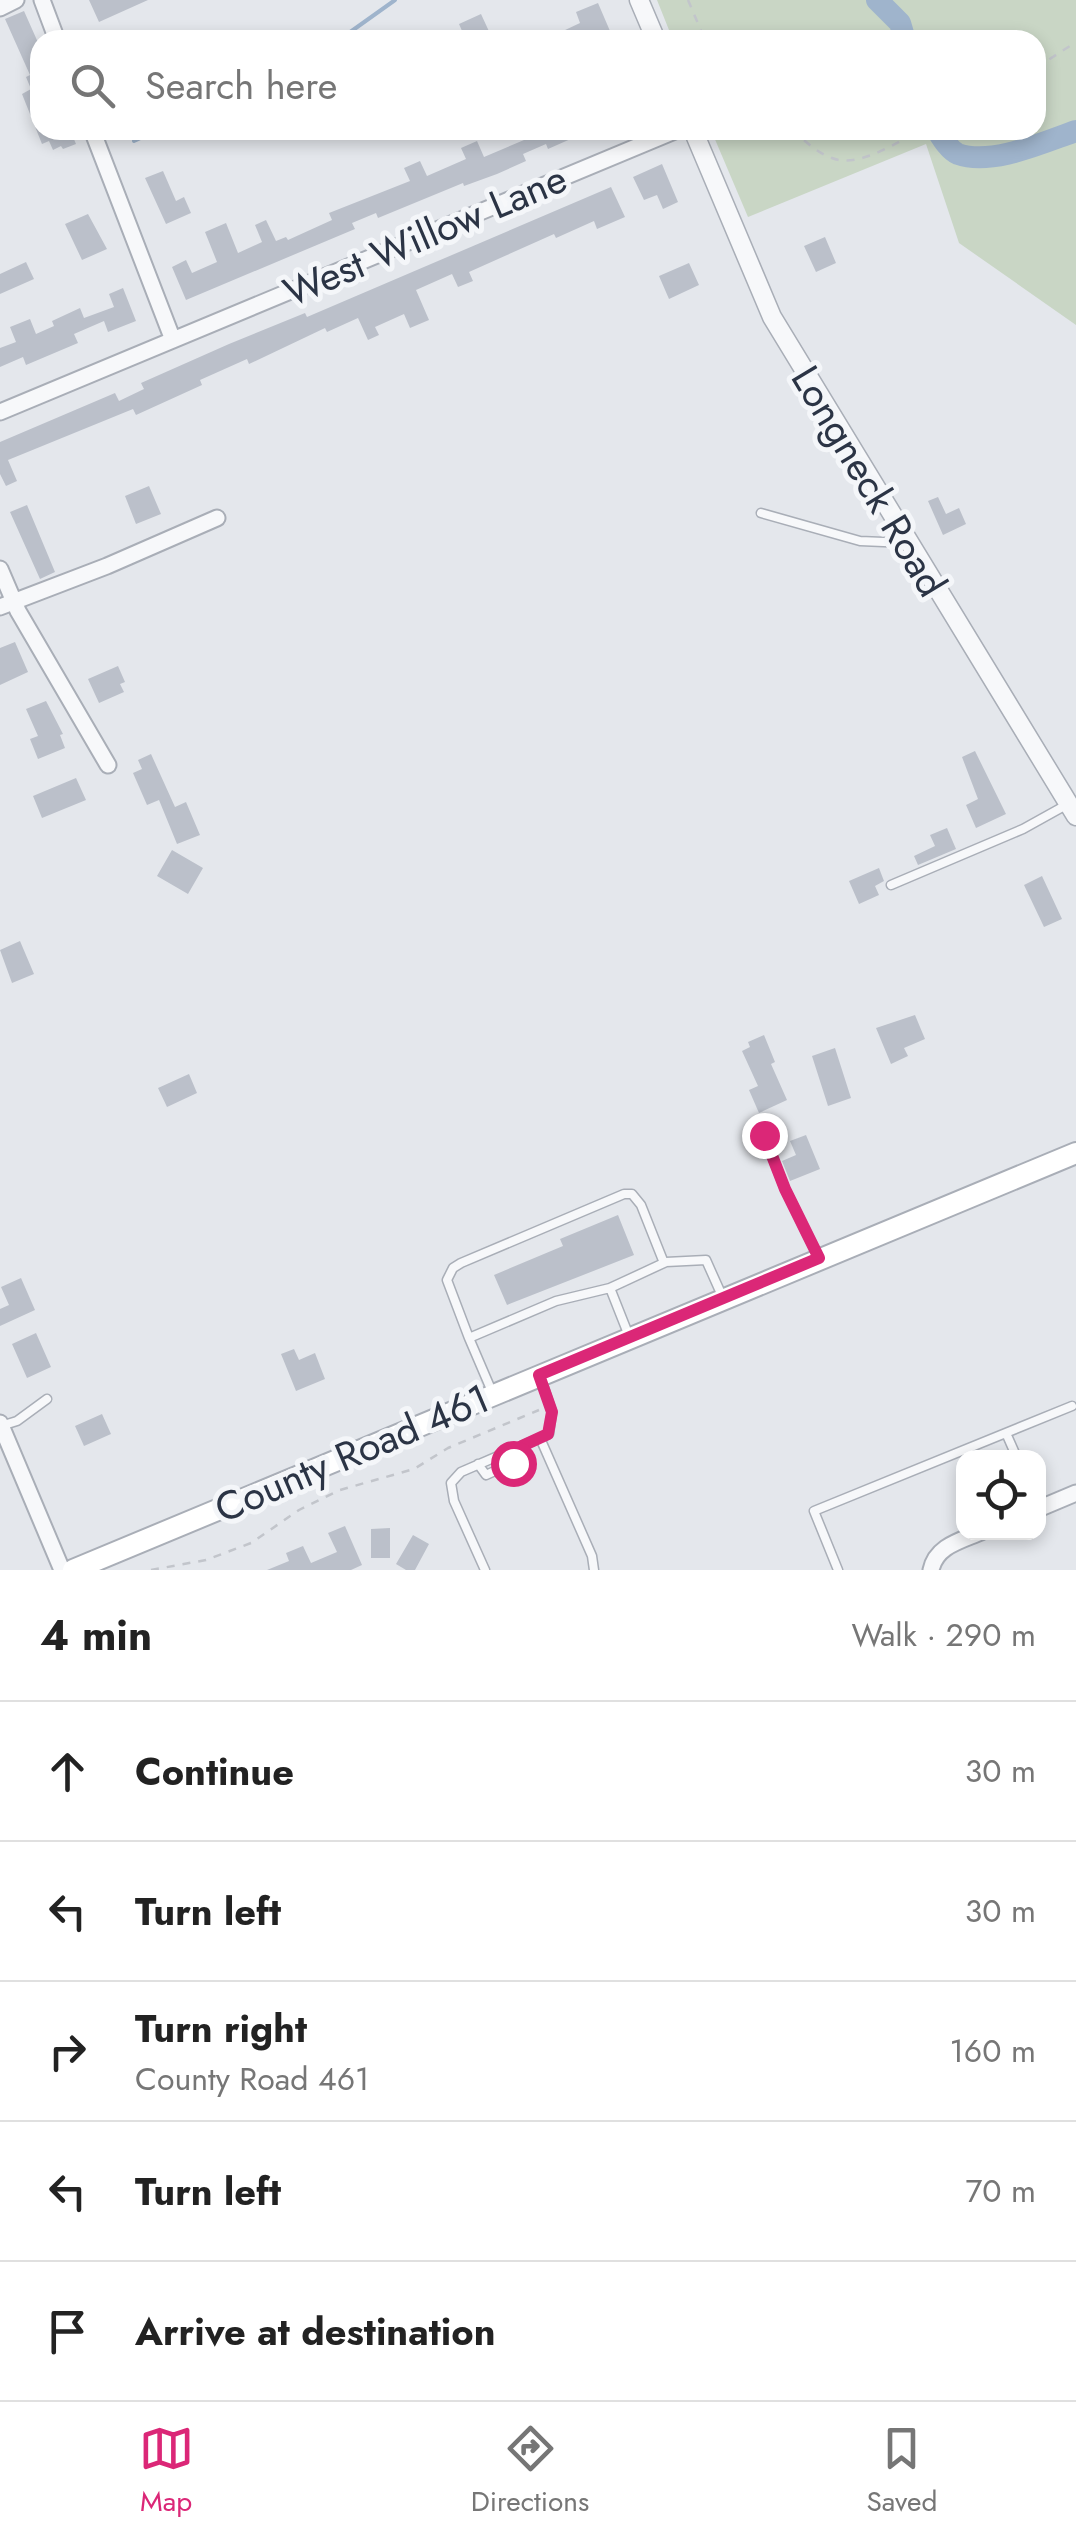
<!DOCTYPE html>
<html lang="en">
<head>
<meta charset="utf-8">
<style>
	body { margin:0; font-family:Jost,sans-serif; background:#f2f2f2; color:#222 }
	.controls { position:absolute; right:30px; bottom:30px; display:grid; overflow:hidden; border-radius:20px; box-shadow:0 5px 15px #0003 }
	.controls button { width:90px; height:90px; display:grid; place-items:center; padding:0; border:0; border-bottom:2px solid #e0e0e0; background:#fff; color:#222; font:50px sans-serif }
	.stop { position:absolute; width:30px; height:30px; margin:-22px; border:8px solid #db2777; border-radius:50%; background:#fff }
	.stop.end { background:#db2777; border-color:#fff; box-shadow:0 2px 10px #0008 }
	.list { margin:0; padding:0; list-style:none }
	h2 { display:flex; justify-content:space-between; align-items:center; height:130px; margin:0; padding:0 40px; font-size:42px }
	h2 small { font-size:32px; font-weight:400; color:#767676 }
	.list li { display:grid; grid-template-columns:65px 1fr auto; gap:30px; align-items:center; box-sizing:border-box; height:140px; padding:0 40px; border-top:2px solid #e0e0e0 }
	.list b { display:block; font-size:38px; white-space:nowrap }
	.list p { margin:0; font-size:32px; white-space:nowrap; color:#767676 }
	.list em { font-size:32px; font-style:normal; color:#767676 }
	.icon { flex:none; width:55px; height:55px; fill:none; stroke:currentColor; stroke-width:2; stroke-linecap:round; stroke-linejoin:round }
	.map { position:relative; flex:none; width:1076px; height:1570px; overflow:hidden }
	.search { position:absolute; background:#fff; box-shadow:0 5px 15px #0003; left:30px; right:30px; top:30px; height:110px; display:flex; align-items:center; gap:25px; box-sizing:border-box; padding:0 35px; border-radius:30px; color:#767676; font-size:38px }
	.sheet { height:830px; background:#fff }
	nav { display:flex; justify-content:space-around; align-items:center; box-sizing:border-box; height:140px; border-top:2px solid #e0e0e0; background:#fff; font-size:28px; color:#767676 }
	nav a { display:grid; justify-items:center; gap:5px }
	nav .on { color:#db2777 }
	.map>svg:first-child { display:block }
	.green { fill:#c9d6c5 }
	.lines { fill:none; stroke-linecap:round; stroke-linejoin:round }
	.stream { stroke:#9fb4cc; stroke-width:4 }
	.river { stroke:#9fb4cc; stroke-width:22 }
	.building { fill:#bbc0ca }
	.service-casing { stroke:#a9aeb7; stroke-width:11 }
	.minor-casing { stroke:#a9aeb7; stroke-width:19 }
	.tertiary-casing { stroke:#a9aeb7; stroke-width:21 }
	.secondary-casing { stroke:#a9aeb7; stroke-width:24 }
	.path { stroke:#c2c5cb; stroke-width:2.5; stroke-dasharray:8 8; stroke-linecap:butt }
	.service { stroke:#f7f8fa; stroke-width:8 }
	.minor { stroke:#f7f8fa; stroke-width:15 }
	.tertiary { stroke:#f7f8fa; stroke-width:18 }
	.secondary { stroke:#fff; stroke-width:20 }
	.route { stroke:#db2777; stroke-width:12 }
	.labels { text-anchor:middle; stroke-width:10; stroke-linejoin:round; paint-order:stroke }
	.street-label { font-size:40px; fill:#2b3445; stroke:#f4f6f9 }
</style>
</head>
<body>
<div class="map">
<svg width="1076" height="1570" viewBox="0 0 1076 1570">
	<rect width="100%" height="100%" fill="#e4e7ec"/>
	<!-- green -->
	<path class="green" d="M657 0H1076V325L959 243 926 144 748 217 711 130H1036V40H673Z"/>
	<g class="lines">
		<!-- stream -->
		<path class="stream" d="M339 40 395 0
			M134 141 158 130"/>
		<!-- river -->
		<path class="river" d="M877 0 900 23 905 40
			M937 130C942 138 949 150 958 154 992 166 1044 142 1076 131"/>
	</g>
	<!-- building -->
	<path class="building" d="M89 0H148L99 22Z
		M598 3 610 31 590 40H566L563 31 580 23 576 12Z
		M24 11 40 47V130H75L71 132 76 144 63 149 61 146 53 150 49 141 42 144 22 94 31 89 26 77 30 75 5 19Z
		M481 14 493 40H466L459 24Z
		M532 130H591L548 149 546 144 523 154 526 161 497 174 464 186 463 183 378 218 376 213 352 223 355 229 186 300 172 267 186 260 192 273 217 262 205 232 226 223 238 253 262 242 255 225 266 220 276 241 286 237 288 240 332 220 329 213 410 181 404 168 420 161 427 176 466 159 461 148 477 141 484 157 524 140 521 135Z
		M662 164 678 202 663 209 657 195 644 200 633 177Z
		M163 171 176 201 184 197 191 213 166 224 145 178Z
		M611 187 625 217 597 229 594 221 556 238 554 234 469 272 473 281 458 287 452 274 416 290 429 320 410 328 404 314 375 327 379 335 368 340 358 318 327 332 325 328 249 364 247 359 200 380 202 385 136 415 133 409 8 460 17 481 6 486 0 474V442L115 393 119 401 144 389 141 383 229 344 305 313 307 317Z
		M88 214 107 249 82 260 65 224Z
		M825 237 836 263 816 272 804 246Z
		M26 262 34 279 0 294V274Z
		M689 263 699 285 669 299 659 276Z
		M123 288 136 321 108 332 104 321 74 334 78 343 26 365 23 357 0 367V348L16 342 10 327 30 319 36 334 54 326 52 321 80 308 84 318 114 307 109 294Z
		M149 486 161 514 136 524 125 496Z
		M938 497 946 514 959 508 966 524 943 535 928 501Z
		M27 505 55 572 40 579 10 512Z
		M15 642 28 672 0 685V648Z
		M118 666 125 682 120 684 124 692 99 703 88 679Z
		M46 701 63 734 60 735 65 748 38 759 30 739 38 736 26 709Z
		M975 751 1006 814 976 828 966 805 978 799 962 757Z
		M151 754 175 807 186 802 200 835 177 844 159 800 147 805 133 773 142 769 138 760Z
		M76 778 86 800 42 818 33 796Z
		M947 828 956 849 918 865 914 856 935 846 930 835Z
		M172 850 203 868 188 894 157 876Z
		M879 868 884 881 875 886 879 895 859 904 849 881Z
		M1042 876 1062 919 1044 927 1024 885Z
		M20 941 34 974 12 983 0 950Z
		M915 1015 925 1039 904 1048 908 1056 891 1064 876 1028Z
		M764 1035 775 1062 771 1064 787 1100 759 1113 749 1090 758 1086 742 1051 750 1047 748 1042Z
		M835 1048 851 1098 828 1106 812 1056Z
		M189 1074 197 1093 167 1107 158 1088Z
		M806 1135 820 1169 790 1181 782 1161 796 1155 790 1141Z
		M618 1215 634 1255 507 1305 494 1275 563 1246 560 1239Z
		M21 1278 35 1310 0 1326V1309L9 1305 1 1287Z
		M36 1333 51 1367 27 1378 12 1344Z
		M294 1349 299 1360 315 1353 325 1379 296 1391 281 1354Z
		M102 1414 111 1434 84 1446 75 1426Z
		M345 1526 362 1565 351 1570H267L289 1561 286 1553 303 1546 311 1563 337 1552 328 1533Z
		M390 1528V1558H371V1529Z
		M413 1535 429 1544 415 1570H406L396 1564Z"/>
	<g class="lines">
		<defs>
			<path id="service" d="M761 513 860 541 907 543
				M891 885 1023 829 1068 804
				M760 1125 785 1189 819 1258
				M610 1288 556 1301 469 1338 447 1280 453 1268 461 1263 624 1194H632L641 1205 664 1263
				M629 1336 610 1288 666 1262 706 1260 723 1298
				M469 1338 493 1394
				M1 1426 17 1421 47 1399
				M1006 1433 1017 1458
				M540 1438 592 1556 594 1570
				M513 1463 523 1458 521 1446
				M478 1464 486 1475 497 1470
				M485 1570 454 1501 451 1483 461 1472 549 1434 552 1412 541 1379
				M838 1570 814 1511 1072 1406"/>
			<path id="minor" d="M42 0 57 40
				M0 8 16 0
				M92 130 173 340
				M0 412 677 130
				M0 569 18 611 108 765
				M0 607 107 566 217 518
				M0 1423 62 1570
				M1038 1509 1076 1493
				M931 1570C936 1546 960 1541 981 1532"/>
			<path id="tertiary" d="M639 0 656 40
				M693 130 772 317 1076 816"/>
			<path id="secondary" d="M73 1570 1076 1153"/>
		</defs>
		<!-- service casing -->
		<use href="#service" class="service-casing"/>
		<!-- minor casing -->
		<use href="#minor" class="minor-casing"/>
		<!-- tertiary casing -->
		<use href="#tertiary" class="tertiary-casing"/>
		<!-- secondary casing -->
		<use href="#secondary" class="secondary-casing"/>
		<!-- path -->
		<path class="path" d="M688 0 705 40
			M1036 68 1076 42
			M792 130C804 140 817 153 832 158 859 169 898 141 922 130
			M151 1570 206 1560 251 1543 299 1510 340 1490 414 1469 448 1448 539 1410"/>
		<!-- service -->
		<use href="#service" class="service"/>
		<!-- minor -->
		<use href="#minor" class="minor"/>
		<!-- tertiary -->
		<use href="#tertiary" class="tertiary"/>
		<!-- secondary -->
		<use href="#secondary" class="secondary"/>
	</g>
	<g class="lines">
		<!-- route -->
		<path class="route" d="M513 1463 523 1458 522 1446 548 1434 552 1412 539 1375 819 1258 785 1189 764 1135"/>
	</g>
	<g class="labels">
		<!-- street labels -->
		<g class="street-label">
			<text transform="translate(425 235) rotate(-23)" y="14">West Willow Lane</text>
			<text transform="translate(869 481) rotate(59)" y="14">Longneck Road</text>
			<text transform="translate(352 1453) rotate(-23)" y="14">County Road 461</text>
		</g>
	</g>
</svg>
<div class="controls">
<button><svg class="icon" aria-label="locate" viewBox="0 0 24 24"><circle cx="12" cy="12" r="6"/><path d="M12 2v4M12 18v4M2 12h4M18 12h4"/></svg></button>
</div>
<div class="stop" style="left:513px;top:1463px"></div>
<div class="stop end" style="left:764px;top:1135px"></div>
<div class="search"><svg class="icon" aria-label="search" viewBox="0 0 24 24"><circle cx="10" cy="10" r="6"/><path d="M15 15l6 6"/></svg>Search here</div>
</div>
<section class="sheet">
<h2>4 min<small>Walk · 290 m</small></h2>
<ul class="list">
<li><svg class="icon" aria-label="ahead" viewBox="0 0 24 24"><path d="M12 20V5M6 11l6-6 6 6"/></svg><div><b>Continue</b></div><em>30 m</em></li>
<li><svg class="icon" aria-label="left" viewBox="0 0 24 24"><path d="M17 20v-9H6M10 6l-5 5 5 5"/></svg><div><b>Turn left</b></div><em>30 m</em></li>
<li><svg class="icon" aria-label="right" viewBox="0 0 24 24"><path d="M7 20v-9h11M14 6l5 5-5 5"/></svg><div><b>Turn right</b><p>County Road 461</p></div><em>160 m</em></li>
<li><svg class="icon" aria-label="left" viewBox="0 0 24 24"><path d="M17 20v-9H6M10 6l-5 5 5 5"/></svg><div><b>Turn left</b></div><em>70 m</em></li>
<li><svg class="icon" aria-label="arrive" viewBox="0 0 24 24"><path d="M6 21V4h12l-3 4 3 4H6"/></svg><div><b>Arrive at destination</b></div></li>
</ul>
</section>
<nav>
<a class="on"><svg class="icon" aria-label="map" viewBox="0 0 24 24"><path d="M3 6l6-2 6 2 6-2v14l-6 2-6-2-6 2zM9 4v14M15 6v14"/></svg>Map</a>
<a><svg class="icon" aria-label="directions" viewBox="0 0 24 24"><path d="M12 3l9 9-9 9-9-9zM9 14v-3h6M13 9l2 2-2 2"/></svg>Directions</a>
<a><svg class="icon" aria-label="saved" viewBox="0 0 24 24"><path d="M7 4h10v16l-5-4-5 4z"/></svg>Saved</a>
</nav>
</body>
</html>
